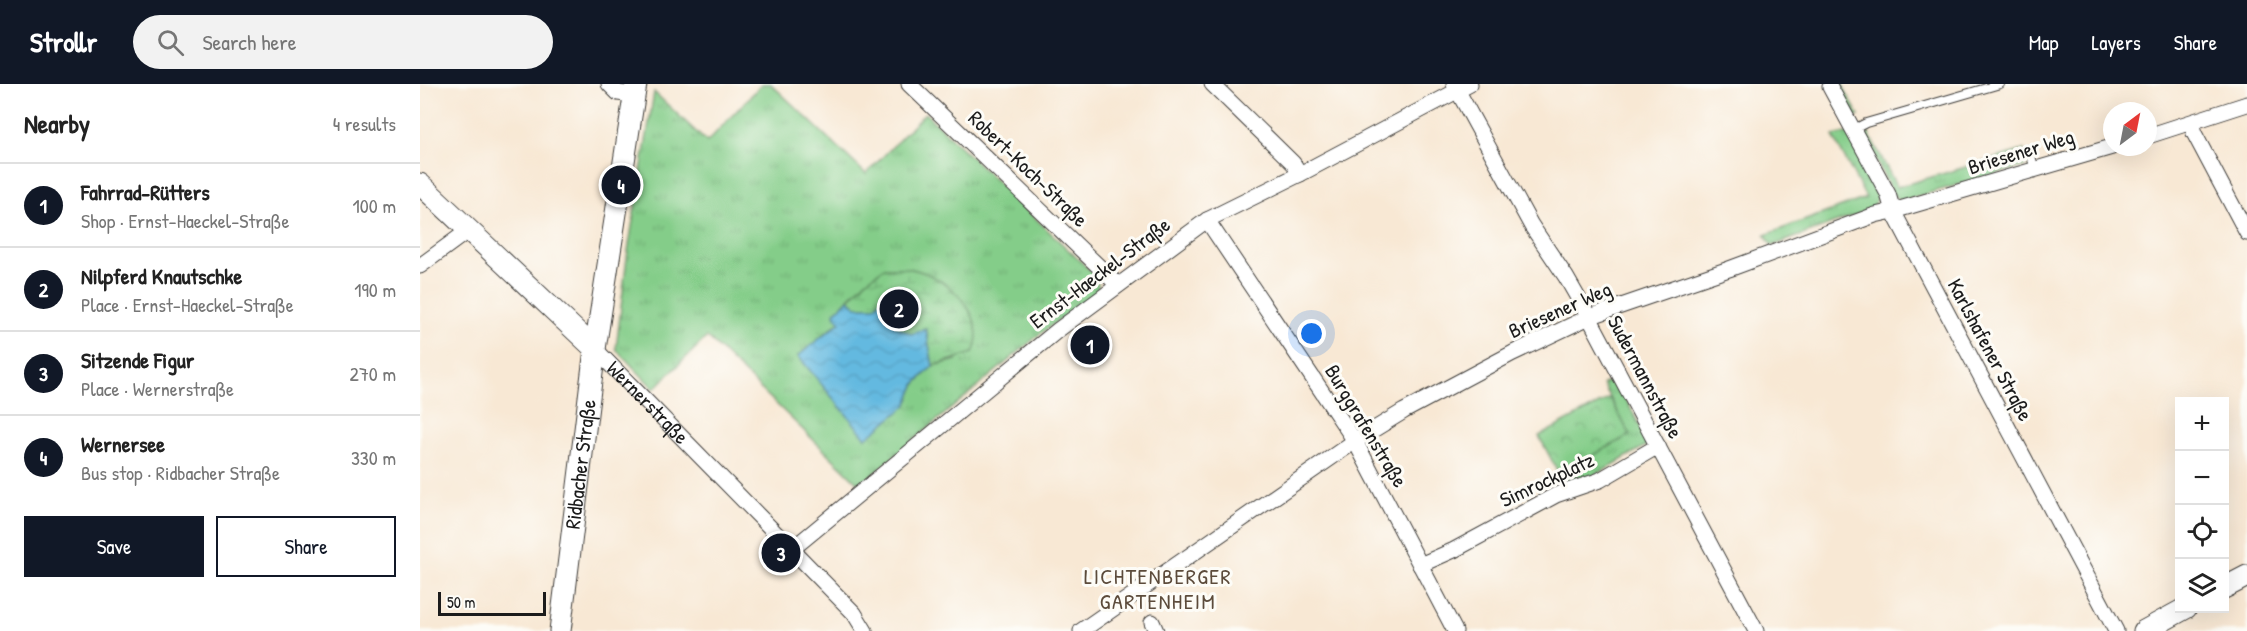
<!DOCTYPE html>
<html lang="en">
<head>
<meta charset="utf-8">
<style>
	body { margin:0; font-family:"Patrick Hand",sans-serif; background:#f2f2f2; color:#222 }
	.controls { position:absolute; right:18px; bottom:18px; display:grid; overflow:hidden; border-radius:0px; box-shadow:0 6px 24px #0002 }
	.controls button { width:54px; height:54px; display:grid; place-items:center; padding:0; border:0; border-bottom:2px solid #e0e0e0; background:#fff; color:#222; font:30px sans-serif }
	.compass { position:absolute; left:1683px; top:18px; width:54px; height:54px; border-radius:50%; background:#fff; box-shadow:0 6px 24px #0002; rotate:32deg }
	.scale { position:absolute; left:18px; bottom:15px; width:108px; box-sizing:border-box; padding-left:6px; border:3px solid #1c1c1c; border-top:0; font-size:16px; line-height:21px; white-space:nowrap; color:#1c1c1c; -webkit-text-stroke:4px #fdfcf7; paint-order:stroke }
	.you { position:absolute; left:892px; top:250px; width:21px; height:21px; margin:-15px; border:4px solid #fff; border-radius:50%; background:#1a73e8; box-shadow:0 0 0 9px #1a73e833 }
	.badge { display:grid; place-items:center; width:39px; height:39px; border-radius:50%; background:#111827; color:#fff; font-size:20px; font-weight:700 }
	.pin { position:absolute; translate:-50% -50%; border:3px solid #fff; box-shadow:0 2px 6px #0006 }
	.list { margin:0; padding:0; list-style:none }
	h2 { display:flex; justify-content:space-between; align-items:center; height:78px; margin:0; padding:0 24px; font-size:26px }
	h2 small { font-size:20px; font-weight:400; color:#767676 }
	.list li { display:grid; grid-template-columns:39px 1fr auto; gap:18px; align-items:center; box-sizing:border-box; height:84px; padding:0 24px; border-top:2px solid #e0e0e0 }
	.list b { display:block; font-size:22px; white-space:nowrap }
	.list p { margin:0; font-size:20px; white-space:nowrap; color:#767676 }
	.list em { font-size:20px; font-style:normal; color:#767676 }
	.actions { display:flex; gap:12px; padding:18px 24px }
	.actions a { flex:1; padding:14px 0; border:2px solid #111827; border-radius:0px; text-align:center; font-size:21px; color:#111827 }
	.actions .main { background:#111827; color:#fff }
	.icon { flex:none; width:33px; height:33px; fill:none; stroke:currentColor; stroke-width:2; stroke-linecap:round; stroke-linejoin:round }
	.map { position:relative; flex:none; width:1827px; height:547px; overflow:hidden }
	header { display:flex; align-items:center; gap:36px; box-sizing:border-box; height:84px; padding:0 30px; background:#111827; color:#fff }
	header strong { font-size:28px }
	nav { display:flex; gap:33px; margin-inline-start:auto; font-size:21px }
	.search { width:420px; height:54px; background:#f2f2f2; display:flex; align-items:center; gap:15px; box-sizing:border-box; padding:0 21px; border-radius:33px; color:#767676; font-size:22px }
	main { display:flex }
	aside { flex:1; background:#fff }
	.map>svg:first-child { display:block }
	.grass { fill:url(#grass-tufts); stroke:#507452; stroke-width:1.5; fill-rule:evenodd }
	.wetland { fill:url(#wetland-marsh); stroke:#507452; stroke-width:1.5 }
	.park { fill:url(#park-crowns); stroke:#507452; stroke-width:1.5 }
	.water { fill:url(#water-waves); stroke:#406a7e; stroke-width:1.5 }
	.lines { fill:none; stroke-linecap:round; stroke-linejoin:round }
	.lane-casing { stroke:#3d3b38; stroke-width:10 }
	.street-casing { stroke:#3d3b38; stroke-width:17 }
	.secondary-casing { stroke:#3d3b38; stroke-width:23 }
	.lane { stroke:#fff; stroke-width:8 }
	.street { stroke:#fff; stroke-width:15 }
	.secondary { stroke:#fff; stroke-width:21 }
	.labels { text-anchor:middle; stroke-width:6; stroke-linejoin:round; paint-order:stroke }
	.street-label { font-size:21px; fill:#1c1c1c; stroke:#fdfcf7 }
	.neighbourhood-label { font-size:22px; letter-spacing:1.5px; fill:#5c4b3b; stroke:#fdfcf7 }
</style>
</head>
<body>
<header>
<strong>Strollr</strong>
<div class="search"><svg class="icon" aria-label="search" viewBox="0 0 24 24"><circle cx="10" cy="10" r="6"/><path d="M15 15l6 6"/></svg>Search here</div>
<nav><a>Map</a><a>Layers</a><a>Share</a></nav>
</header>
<main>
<aside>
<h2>Nearby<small>4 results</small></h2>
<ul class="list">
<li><span class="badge">1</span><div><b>Fahrrad-Rütters</b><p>Shop · Ernst-Haeckel-Straße</p></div><em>100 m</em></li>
<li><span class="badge">2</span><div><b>Nilpferd Knautschke</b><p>Place · Ernst-Haeckel-Straße</p></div><em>190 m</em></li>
<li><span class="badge">3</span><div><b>Sitzende Figur</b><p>Place · Wernerstraße</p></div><em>270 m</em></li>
<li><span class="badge">4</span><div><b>Wernersee</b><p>Bus stop · Ridbacher Straße</p></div><em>330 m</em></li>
</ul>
<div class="actions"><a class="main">Save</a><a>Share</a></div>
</aside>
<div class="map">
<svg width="1827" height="547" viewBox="0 0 1827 547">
	<defs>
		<pattern id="grass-tufts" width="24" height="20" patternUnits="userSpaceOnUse" patternTransform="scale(1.5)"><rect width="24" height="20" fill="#84cd89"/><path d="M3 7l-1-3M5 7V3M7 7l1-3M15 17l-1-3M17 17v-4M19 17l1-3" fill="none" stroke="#71af76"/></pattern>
		<pattern id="wetland-marsh" width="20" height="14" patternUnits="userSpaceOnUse" patternTransform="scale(1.5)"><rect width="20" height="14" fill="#84cd89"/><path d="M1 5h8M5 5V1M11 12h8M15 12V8" fill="none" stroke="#71af76"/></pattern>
		<pattern id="park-crowns" width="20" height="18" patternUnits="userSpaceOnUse" patternTransform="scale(1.5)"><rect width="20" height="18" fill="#84cd89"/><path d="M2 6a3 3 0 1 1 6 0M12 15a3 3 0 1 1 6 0" fill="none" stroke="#71af76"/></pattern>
		<pattern id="water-waves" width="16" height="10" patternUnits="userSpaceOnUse" patternTransform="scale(1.5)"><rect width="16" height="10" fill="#63b9e0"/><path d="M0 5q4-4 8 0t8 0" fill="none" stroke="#559ec0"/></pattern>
	</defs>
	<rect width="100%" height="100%" fill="#fdfcf7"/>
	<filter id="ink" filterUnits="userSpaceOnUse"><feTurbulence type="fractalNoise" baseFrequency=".0167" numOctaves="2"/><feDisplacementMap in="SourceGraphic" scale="12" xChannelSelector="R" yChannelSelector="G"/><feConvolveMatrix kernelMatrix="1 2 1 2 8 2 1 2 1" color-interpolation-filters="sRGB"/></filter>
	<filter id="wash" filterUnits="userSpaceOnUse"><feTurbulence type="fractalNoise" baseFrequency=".008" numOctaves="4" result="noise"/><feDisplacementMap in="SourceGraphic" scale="24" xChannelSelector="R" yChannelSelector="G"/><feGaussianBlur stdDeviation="1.35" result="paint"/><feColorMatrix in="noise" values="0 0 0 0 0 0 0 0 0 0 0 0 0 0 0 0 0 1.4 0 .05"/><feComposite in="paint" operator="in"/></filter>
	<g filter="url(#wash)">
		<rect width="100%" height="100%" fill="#f8e8d4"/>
		<!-- grass -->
		<path class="grass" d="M342 0H351L446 90 505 29 677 193 679 207 620 250 440 401 287 253 234 305 196 265 207 173 234 8 287 58ZM464 184 536 276 513 282 496 299 486 322 378 272 420 237 414 229 446 197Z
			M1413 0H1422L1439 32 1433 34Z
			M1430 48 1457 109C1457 117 1456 120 1450 126L1352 162 1345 151 1446 114 1413 52Z
			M1448 48 1477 103 1604 66 1605 82 1481 117 1474 112 1444 53Z
			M1195 294 1229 360 1174 392 1145 403 1139 390 1210 351 1183 300Z"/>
		<!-- wetland -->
		<path class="wetland" d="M464 184C473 184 483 183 492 185 527 192 570 232 553 269L513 282 506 245 491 250 473 241 463 214 456 223H435L429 215 446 197Z"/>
		<!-- park -->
		<path class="park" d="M1190 314 1210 351 1139 390 1119 352Z"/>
		<!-- water -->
		<path class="water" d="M463 214 474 226V241L491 250 506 245 513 282 496 299 486 322 446 354 378 272 420 238 414 229 429 215 436 223H455Z"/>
	</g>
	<g filter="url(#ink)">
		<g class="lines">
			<defs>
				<path id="lane" d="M1434 45 1446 39 1580 0
					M1609 65 1615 86"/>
				<g id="street">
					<path d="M189 0 198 9 214 11"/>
					<path d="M489 0 698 201"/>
					<path d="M792 0 873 79 880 90"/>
					<path d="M1034 0 1111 141 1146 193 1169 233 1336 547"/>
					<path d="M1410 3 1468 110 1473 127 1696 547"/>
					<path d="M1771 39 1774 49 1827 149"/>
					<path d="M1728 52 1827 20"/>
					<path d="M787 136 935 357 1035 547"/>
					<path d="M0 182 49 146"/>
					<path id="s1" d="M175 265 434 529 445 547"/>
					<path d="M371 466 638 246 787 136 880 90 1050 0"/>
					<path d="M1000 481 1034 466 1136 411 1180 396 1238 362"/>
					<path d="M732 538 736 547"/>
					<path d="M661 547 935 357 984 327 1093 269 1169 233 1309 185 1455 131 1473 127 1692 63"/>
				</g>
				<g id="secondary">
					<path d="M0 100 175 265"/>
					<path d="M1804 504 1827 492"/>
					<path id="s2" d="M140 547 175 265 216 0"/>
					<path d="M1724 547 1766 524"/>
				</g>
			</defs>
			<!-- lane casing -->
			<use href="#lane" class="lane-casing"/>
			<!-- street casing -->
			<use href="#street" class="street-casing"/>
			<!-- secondary casing -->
			<use href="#secondary" class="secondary-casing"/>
			<!-- lane -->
			<use href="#lane" class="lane"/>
			<!-- street -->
			<use href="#street" class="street"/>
			<!-- secondary -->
			<use href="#secondary" class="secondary"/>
		</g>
	</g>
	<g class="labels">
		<!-- street labels -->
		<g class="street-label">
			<text transform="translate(1601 68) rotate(-17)" y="7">Briesener Weg</text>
			<text transform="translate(608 85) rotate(44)" y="7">Robert-Koch-Straße</text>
			<text transform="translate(680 189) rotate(-37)" y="7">Ernst-Haeckel-Straße</text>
			<text transform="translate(1140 226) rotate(-24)" y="7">Briesener Weg</text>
			<text transform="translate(1570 266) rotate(62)" y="7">Karlshafener Straße</text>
			<text transform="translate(1225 293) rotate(62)" y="7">Sudermannstraße</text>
			<text dy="7" stroke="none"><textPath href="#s1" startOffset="75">Wernerstraße</textPath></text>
			<text transform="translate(946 342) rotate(59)" y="7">Burggrafenstraße</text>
			<text dy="7" stroke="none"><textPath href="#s2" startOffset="168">Ridbacher Straße</textPath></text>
			<text transform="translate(1127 396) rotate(-25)" y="7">Simrockplatz</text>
		</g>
		<!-- neighbourhood labels -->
		<g class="neighbourhood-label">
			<text x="738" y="500">LICHTENBERGER<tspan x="738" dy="25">GARTENHEIM</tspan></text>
		</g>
	</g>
</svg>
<div class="controls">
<button>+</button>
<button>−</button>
<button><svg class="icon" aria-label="locate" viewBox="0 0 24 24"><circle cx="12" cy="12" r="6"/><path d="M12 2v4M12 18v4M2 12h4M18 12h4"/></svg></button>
<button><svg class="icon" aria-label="layers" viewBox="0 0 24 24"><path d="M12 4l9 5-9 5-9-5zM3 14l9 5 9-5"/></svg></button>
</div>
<svg class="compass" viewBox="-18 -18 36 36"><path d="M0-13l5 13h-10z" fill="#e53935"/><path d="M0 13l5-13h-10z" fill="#767676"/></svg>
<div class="scale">50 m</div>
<div class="you"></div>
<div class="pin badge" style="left:670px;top:261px">1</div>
<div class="pin badge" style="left:479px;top:225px">2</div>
<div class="pin badge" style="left:361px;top:469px">3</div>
<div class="pin badge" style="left:201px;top:101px">4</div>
</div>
</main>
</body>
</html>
